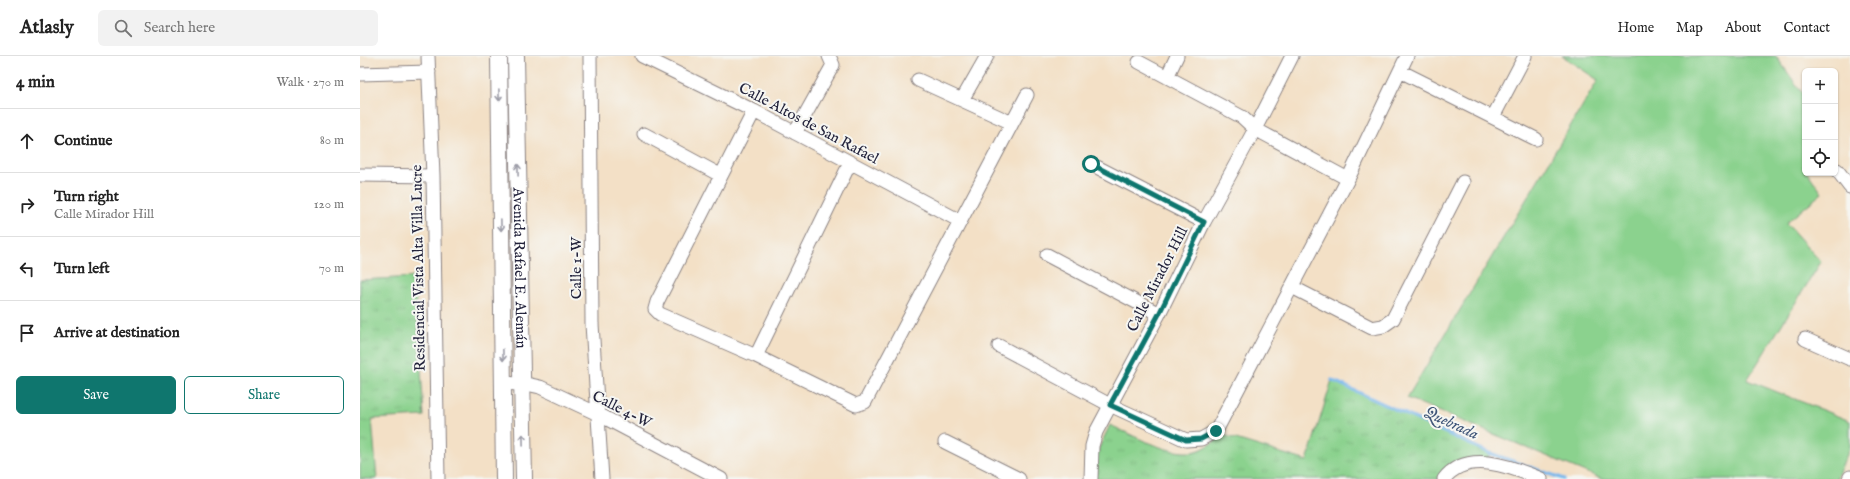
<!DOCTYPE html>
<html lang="en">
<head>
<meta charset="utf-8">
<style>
	body { margin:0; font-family:"IM FELL English",serif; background:#f2f2f2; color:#222 }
	.controls { position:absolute; right:12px; top:12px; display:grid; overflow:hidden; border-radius:6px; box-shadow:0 1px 3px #0004 }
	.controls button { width:36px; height:36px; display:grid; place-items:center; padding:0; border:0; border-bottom:1px solid #e0e0e0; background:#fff; color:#222; font:20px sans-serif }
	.stop { position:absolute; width:12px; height:12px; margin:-9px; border:3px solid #0f766e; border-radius:50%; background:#fff }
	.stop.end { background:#0f766e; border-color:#fff; box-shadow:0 1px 4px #0008 }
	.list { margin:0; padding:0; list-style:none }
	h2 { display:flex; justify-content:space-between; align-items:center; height:52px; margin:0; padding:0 16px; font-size:17px }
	h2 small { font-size:13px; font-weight:400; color:#767676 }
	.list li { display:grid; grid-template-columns:26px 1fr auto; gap:12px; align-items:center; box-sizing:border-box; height:64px; padding:0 16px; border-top:1px solid #e0e0e0 }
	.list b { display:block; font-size:15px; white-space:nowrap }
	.list p { margin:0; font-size:13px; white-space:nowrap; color:#767676 }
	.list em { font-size:13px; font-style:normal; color:#767676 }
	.actions { display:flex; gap:8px; padding:12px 16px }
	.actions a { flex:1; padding:9px 0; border:1px solid #0f766e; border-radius:6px; text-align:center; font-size:14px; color:#0f766e }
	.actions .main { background:#0f766e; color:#fff }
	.icon { flex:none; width:22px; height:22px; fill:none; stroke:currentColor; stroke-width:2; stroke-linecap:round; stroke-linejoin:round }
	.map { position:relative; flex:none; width:1490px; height:423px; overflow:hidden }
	header { display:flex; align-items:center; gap:24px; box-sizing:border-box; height:56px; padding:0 20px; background:#fff; border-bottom:1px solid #e0e0e0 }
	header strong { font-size:19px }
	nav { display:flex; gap:22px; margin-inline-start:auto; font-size:14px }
	.search { width:280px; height:36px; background:#f2f2f2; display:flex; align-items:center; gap:10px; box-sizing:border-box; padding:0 14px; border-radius:6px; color:#767676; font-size:15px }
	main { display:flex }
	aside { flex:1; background:#fff }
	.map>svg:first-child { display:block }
	.grass { fill:#8bd28e; stroke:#567a64 }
	.park { fill:url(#park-tufts); stroke:#567a64 }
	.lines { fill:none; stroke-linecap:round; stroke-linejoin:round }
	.stream { stroke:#78b7ec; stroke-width:3.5 }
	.minor-casing { stroke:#8a8180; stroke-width:15 }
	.major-casing { stroke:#8a8180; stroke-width:18 }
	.minor { stroke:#fff; stroke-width:13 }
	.major { stroke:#fff; stroke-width:16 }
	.oneway { stroke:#9c9ca7 }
	.route { stroke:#0f766e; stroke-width:5 }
	.labels { text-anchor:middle; stroke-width:4; stroke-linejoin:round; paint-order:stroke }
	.street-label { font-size:15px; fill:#22223b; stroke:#f6f6f2 }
	.water-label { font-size:16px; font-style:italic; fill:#405679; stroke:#f6f6f2 }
</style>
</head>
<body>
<header>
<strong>Atlasly</strong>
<div class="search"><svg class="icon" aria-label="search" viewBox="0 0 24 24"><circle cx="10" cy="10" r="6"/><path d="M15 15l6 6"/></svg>Search here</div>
<nav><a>Home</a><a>Map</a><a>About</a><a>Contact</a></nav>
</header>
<main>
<aside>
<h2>4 min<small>Walk · 270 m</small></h2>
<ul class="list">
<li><svg class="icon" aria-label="ahead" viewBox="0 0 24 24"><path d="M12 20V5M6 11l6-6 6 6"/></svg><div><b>Continue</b></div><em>80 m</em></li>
<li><svg class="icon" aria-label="right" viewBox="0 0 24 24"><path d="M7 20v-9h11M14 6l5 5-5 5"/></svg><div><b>Turn right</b><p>Calle Mirador Hill</p></div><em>120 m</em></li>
<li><svg class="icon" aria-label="left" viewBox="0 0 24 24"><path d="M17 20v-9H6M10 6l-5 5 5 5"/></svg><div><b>Turn left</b></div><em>70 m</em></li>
<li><svg class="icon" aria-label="arrive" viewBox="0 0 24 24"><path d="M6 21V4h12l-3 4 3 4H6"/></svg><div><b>Arrive at destination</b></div></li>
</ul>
<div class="actions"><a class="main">Save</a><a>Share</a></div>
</aside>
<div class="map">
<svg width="1490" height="423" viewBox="0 0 1490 423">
	<defs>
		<pattern id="park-tufts" width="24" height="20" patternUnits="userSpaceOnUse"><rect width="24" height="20" fill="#8bd28e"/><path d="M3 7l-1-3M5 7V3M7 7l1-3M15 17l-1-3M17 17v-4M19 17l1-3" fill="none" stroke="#78b47b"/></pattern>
	</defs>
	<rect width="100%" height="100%" fill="#f6f6f2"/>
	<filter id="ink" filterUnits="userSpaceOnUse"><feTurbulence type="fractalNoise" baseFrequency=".025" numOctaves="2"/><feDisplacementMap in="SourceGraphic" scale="8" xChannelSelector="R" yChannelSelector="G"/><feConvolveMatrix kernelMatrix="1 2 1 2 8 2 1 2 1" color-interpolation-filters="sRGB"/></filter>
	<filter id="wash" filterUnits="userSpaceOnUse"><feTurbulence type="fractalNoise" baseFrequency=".012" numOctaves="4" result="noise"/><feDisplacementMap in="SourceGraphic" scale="16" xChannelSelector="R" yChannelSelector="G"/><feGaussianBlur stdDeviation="0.9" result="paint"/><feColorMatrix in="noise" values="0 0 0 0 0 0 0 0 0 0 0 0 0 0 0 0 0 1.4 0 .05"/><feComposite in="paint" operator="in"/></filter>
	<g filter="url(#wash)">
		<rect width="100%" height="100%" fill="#f3e0c6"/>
		<!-- grass -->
		<path class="grass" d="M1202 0H1416L1445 41V109L1443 110 1445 117H1448L1462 137 1426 167 1461 206 1387 324 1490 365V392L1476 423H1242L1047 342 1238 24Z"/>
		<!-- park -->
		<path class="park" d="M55 221 64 360 12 363 17 423H0V224Z
			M972 324 1129 397 1128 406 1084 423H732L733 404 750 369C773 379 805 398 831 396 843 395 854 386 863 379L947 405Z"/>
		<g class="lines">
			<!-- stream -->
			<path class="stream" d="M972 324 1129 397 1204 423"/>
		</g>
	</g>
	<g filter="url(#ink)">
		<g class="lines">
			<defs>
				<path id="minor" d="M68 0 73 120 78 423
					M230 0 232 268 242 423
					M282 0 394 55 600 165
					M779 6 882 61 895 73 988 123
					M1040 15 1176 83
					M0 18 69 16
					M807 21 817 0
					M558 24 652 67
					M602 44 627 0
					M394 55 297 246 295 253 300 258 396 300 496 349 505 346 667 39
					M1133 61 1165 0
					M435 77 473 9 469 0
					M284 78 360 119
					M731 108 844 166
					M1477 114 1490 131
					M0 119 73 120
					M687 199 799 258
					M932 231 1012 272 1023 270 1033 263 1103 126
					M1445 283 1490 303
					M639 290 750 349 826 384 841 383 856 375 988 123 1047 0
					M396 300 490 107
					M144 327 171 329 180 331 238 358 361 423
					M585 386 659 423
					M731 423 732 390 736 376 799 258 844 166 895 73 932 0
					M1084 423C1107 393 1152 411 1181 423
					M1489 423 1490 421"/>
				<g id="major">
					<path d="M139 0 144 423"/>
					<path id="s1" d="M156 0 164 423"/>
				</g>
			</defs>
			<!-- minor casing -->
			<use href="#minor" class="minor-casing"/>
			<!-- major casing -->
			<use href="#major" class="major-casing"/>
			<!-- minor -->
			<use href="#minor" class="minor"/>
			<!-- major -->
			<use href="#major" class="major"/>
		</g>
		<!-- one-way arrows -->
		<defs><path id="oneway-shaft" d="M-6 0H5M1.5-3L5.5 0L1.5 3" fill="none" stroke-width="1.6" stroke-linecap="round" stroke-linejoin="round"/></defs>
		<g class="oneway">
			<use href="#oneway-shaft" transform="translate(139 39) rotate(89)"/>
			<use href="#oneway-shaft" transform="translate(158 114) rotate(-91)"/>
			<use href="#oneway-shaft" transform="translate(141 169) rotate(89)"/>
			<use href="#oneway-shaft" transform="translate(143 299) rotate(89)"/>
			<use href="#oneway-shaft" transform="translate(163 384) rotate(-91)"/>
		</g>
	</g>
	<g class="lines" filter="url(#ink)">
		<!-- route -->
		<path class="route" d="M731 108 844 166 799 258 750 349 826 384 841 383 856 375"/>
	</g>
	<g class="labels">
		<!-- street labels -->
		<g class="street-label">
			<text transform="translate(449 67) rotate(28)" y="5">Calle Altos de San Rafael</text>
			<text transform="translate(58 212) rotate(-91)" y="5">Residencial Vista Alta Villa Lucre</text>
			<text dy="5" stroke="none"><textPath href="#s1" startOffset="212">Avenida Rafael E. Alemán</textPath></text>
			<text transform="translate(216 212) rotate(-90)" y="5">Calle 1-W</text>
			<text transform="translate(797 223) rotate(-63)" y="5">Calle Mirador Hill</text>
			<text transform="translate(262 353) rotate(27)" y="5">Calle 4-W</text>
		</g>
		<!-- water labels -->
		<g class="water-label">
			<text transform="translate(1092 366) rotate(25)" y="6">Quebrada</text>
		</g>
	</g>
</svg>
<div class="controls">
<button>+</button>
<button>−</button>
<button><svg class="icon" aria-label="locate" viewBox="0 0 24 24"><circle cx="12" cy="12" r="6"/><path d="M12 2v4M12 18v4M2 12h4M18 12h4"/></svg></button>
</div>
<div class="stop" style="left:731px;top:108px"></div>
<div class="stop end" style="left:856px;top:375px"></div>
</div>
</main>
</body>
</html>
